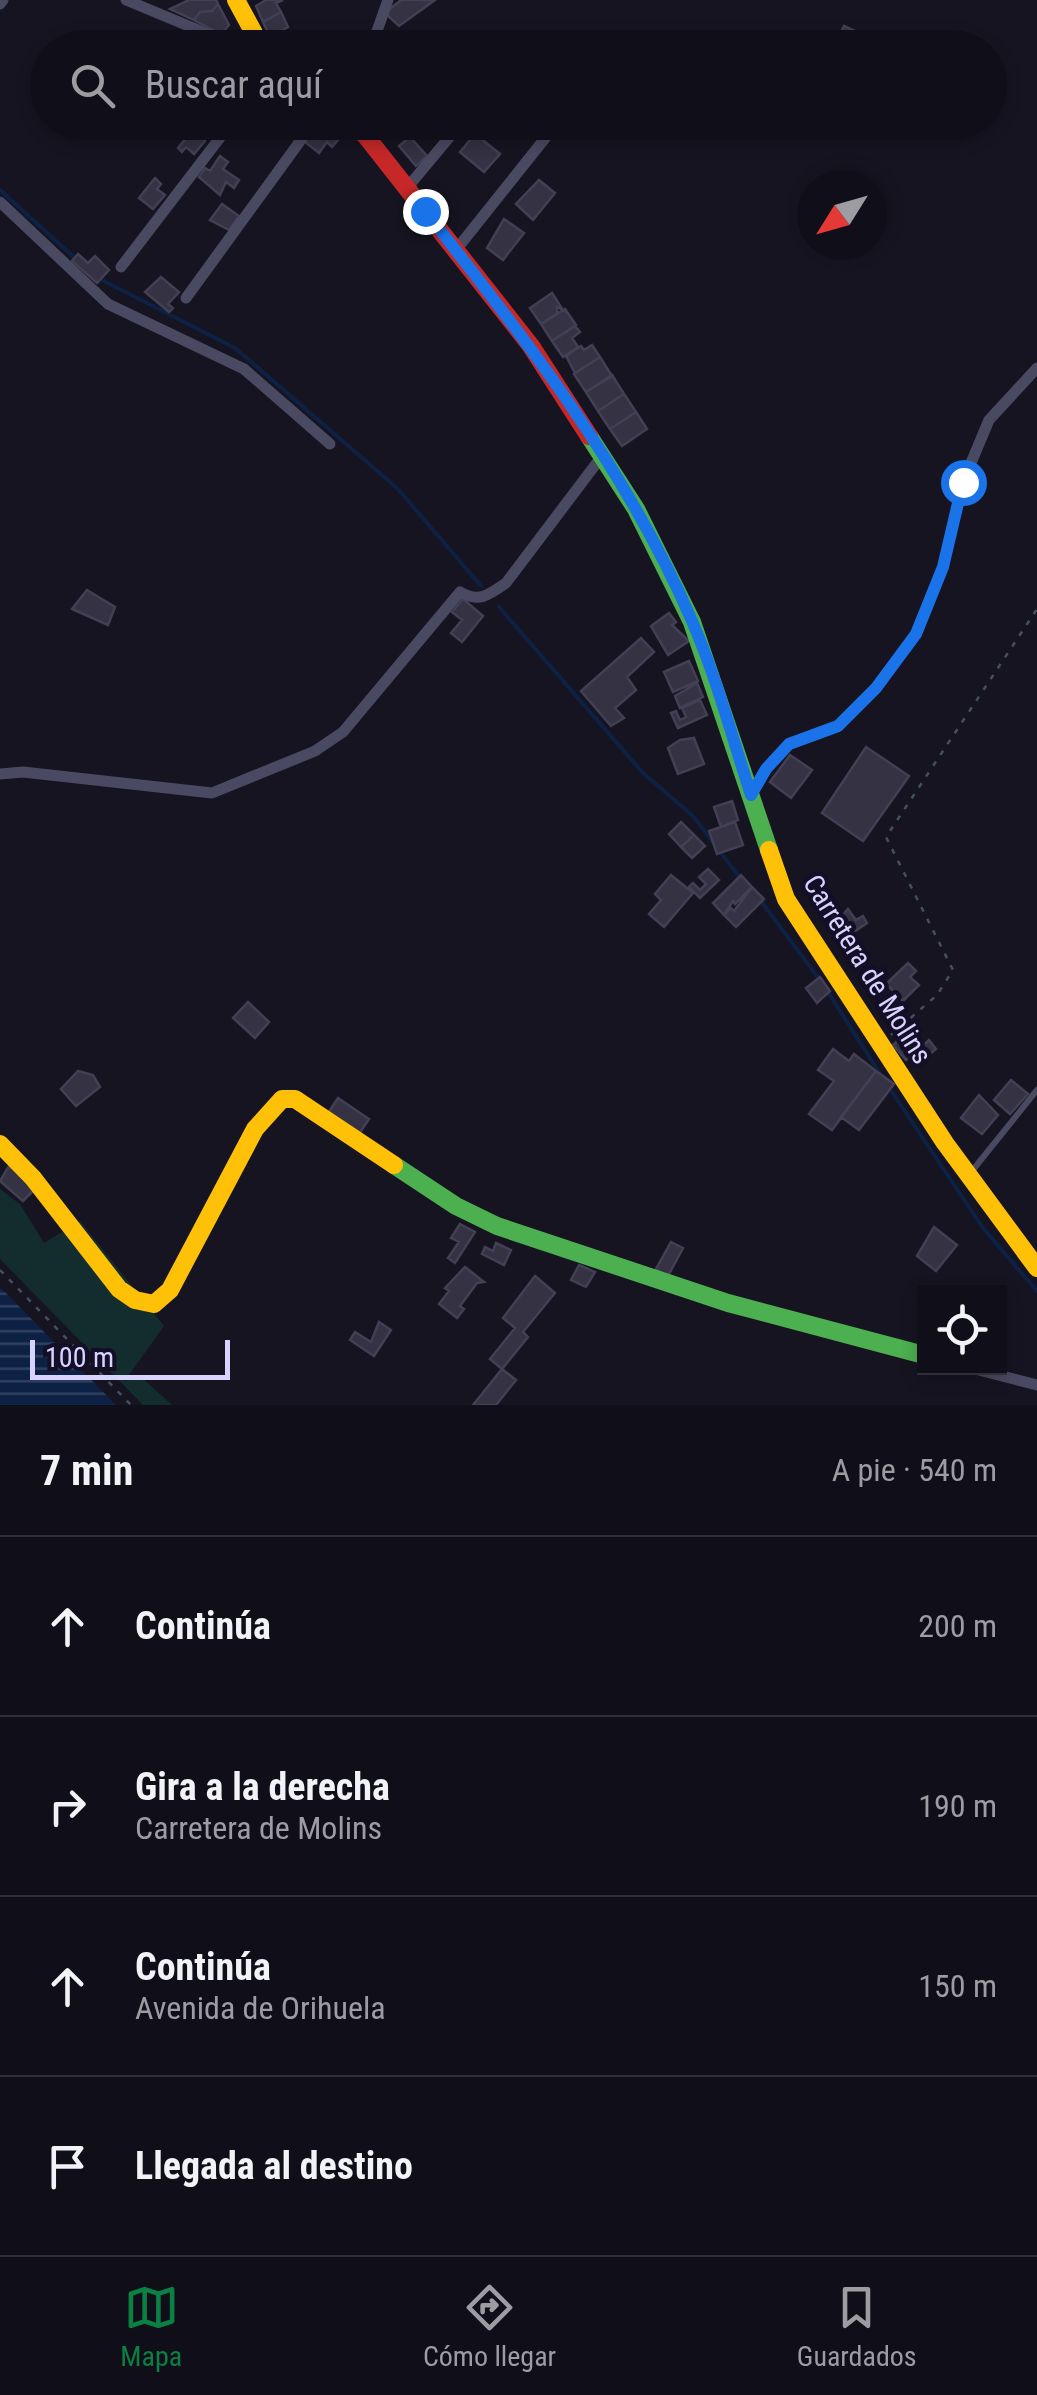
<!DOCTYPE html>
<html lang="es">
<head>
<meta charset="utf-8">
<style>
	body { margin:0; font-family:"Roboto Condensed",sans-serif; background:#1e1d26; color:#f1f3f6 }
	.controls { position:absolute; right:30px; bottom:30px; display:grid; overflow:hidden; border-radius:0px; box-shadow:0 5px 15px #0003 }
	.controls button { width:90px; height:90px; display:grid; place-items:center; padding:0; border:0; border-bottom:2px solid #302f38; background:#100f19; color:#f1f3f6; font:50px sans-serif }
	.compass { position:absolute; left:797px; top:170px; width:90px; height:90px; border-radius:50%; background:#100f19; box-shadow:0 5px 15px #0003; rotate:233deg }
	.scale { position:absolute; left:30px; bottom:25px; width:200px; box-sizing:border-box; padding-left:10px; border:5px solid #d9d4ff; border-top:0; font-size:28px; line-height:35px; white-space:nowrap; color:#d9d4ff; -webkit-text-stroke:8px #130f26; paint-order:stroke }
	.stop { position:absolute; width:30px; height:30px; margin:-22px; border:8px solid #1a73e8; border-radius:50%; background:#fff }
	.stop.end { background:#1a73e8; border-color:#fff; box-shadow:0 2px 10px #0008 }
	.list { margin:0; padding:0; list-style:none }
	h2 { display:flex; justify-content:space-between; align-items:center; height:130px; margin:0; padding:0 40px; font-size:42px }
	h2 small { font-size:32px; font-weight:400; color:#9c9ca2 }
	.list li { display:grid; grid-template-columns:65px 1fr auto; gap:30px; align-items:center; box-sizing:border-box; height:180px; padding:0 40px; border-top:2px solid #302f38 }
	.list b { display:block; font-size:38px; white-space:nowrap }
	.list p { margin:0; font-size:32px; white-space:nowrap; color:#9c9ca2 }
	.list em { font-size:32px; font-style:normal; color:#9c9ca2 }
	.icon { flex:none; width:55px; height:55px; fill:none; stroke:currentColor; stroke-width:2; stroke-linecap:round; stroke-linejoin:round }
	.map { position:relative; flex:none; width:1037px; height:1405px; overflow:hidden }
	.search { position:absolute; background:#100f19; box-shadow:0 5px 15px #0003; left:30px; right:30px; top:30px; height:110px; display:flex; align-items:center; gap:25px; box-sizing:border-box; padding:0 35px; border-radius:55px; color:#9c9ca2; font-size:38px }
	.sheet { height:850px; background:#100f19 }
	nav { display:flex; justify-content:space-around; align-items:center; box-sizing:border-box; height:140px; border-top:2px solid #302f38; background:#100f19; font-size:28px; color:#9c9ca2 }
	nav a { display:grid; justify-items:center; gap:5px }
	nav .on { color:#0b8043 }
	.map>svg:first-child { display:block }
	.green { fill:#132c2d }
	.water { fill:url(#water-rules) }
	.lines { fill:none; stroke-linecap:round; stroke-linejoin:round }
	.stream { stroke:#0d2144; stroke-width:4 }
	.building { fill:#343243; stroke:#433f54; stroke-width:2.5 }
	.path { stroke:#44505f; stroke-width:2.5; stroke-dasharray:5 8; stroke-linecap:butt }
	.lane { stroke:#4a4962; stroke-width:6 }
	.street { stroke:#4a4962; stroke-width:11 }
	.fast { stroke:#4caf50; stroke-width:18 }
	.slow { stroke:#ffc107; stroke-width:18 }
	.jam { stroke:#c62828; stroke-width:18 }
	.route { stroke:#1a73e8; stroke-width:12 }
	.labels { text-anchor:middle; stroke-width:9; stroke-linejoin:round; paint-order:stroke }
	.street-label { font-size:28px; fill:#d9d4ff; stroke:#130f26 }
</style>
</head>
<body>
<div class="map">
<svg width="1037" height="1405" viewBox="0 0 1037 1405">
	<defs>
		<pattern id="water-rules" width="6" height="5" patternUnits="userSpaceOnUse" patternTransform="scale(2.5)"><rect width="6" height="5" fill="#0d2144"/><path d="M0 2.5h6" fill="none" stroke="#304060"/></pattern>
	</defs>
	<rect width="100%" height="100%" fill="#161421"/>
	<!-- green -->
	<path class="green" d="M0 1189 20 1204 44 1243 80 1221 164 1326 124 1382 139 1375 172 1405H143L0 1259Z"/>
	<!-- water -->
	<path class="water" d="M0 1287 116 1405H0Z"/>
	<g class="lines">
		<!-- stream -->
		<path class="stream" d="M0 190 77 260
			M96 277 235 348 398 489 481 586
			M499 607 643 773 694 817 740 878
			M760 900 820 980
			M828 992 882 1077
			M890 1089 983 1228 1037 1291"/>
	</g>
	<!-- building -->
	<path class="building" d="M189 0H216L218 4 212 11 200 12 194 20 170 9Z
		M266 0H283L276 3 281 12 263 22 256 6Z
		M401 0H435L399 26 385 13Z
		M218 4 229 25 221 34 194 20 200 12 212 11Z
		M281 12 288 27 270 37 263 22Z
		M844 26 874 40 871 48H852L837 40Z
		M319 122 336 132 333 136 338 140 332 147 327 142 319 153 305 142Z
		M193 130 205 141 194 154 186 147 182 152 178 148Z
		M475 134 500 154 484 172 460 152Z
		M410 137 427 156 416 166 399 146Z
		M220 156 228 162 223 169 239 180 234 188 226 182 220 195 199 177 205 168 210 171Z
		M155 178 161 184 157 189 165 195 153 209 139 198Z
		M539 180 555 193 533 220 516 204Z
		M222 204 239 216 229 230 210 220Z
		M504 219 524 233 503 260 487 248Z
		M78 254 88 263 95 256 109 270 97 283 72 261Z
		M161 277 179 292 168 304 173 308 169 312 145 292Z
		M552 293 563 310 557 307V314L541 324 530 308Z
		M565 309 576 325 552 341 541 324Z
		M575 326 580 332 572 338 578 347 563 357 552 341Z
		M592 345 600 357 575 373 566 356 581 346 584 350Z
		M600 357 612 376 586 392 574 374Z
		M612 375 624 394 598 411 586 392Z
		M624 394 636 412 610 429 598 411Z
		M636 412 647 429 622 446 610 429Z
		M87 590 115 607 108 625 72 609Z
		M463 599 483 616 462 642 451 633 462 620 452 612Z
		M669 613 676 622 672 625 689 641 668 655 651 626Z
		M641 638 654 652 627 677 636 690 615 708 624 718 611 726 581 691Z
		M689 661 698 681 673 692 664 672Z
		M697 683 703 697 680 708 675 696Z
		M700 700 707 715 678 728 671 713 676 711 680 720 686 717 682 708Z
		M694 738 704 764 678 774 668 748 680 740Z
		M866 747 909 776 863 841 822 813Z
		M790 755 812 770 791 798 770 782Z
		M732 801 738 820 721 827 714 807Z
		M681 822 694 835 681 847 669 834Z
		M735 822 743 845 717 854 709 831Z
		M694 835 705 846 692 858 681 847Z
		M708 869 719 880 700 898 689 887 693 883 700 890 706 884 699 877Z
		M671 875 693 893 664 927 649 914 661 900 655 894Z
		M741 875 752 887 735 904 733 901 724 915 713 903Z
		M752 887 764 899 736 927 724 915 731 908 734 911Z
		M848 909 856 920 863 916 867 923 839 942 830 929Z
		M908 963 916 971 910 977 919 985 903 1001 886 984Z
		M820 977 830 991 817 1003 806 988Z
		M248 1002 269 1022 255 1038 233 1018Z
		M908 1032 920 1048 929 1040 936 1049 924 1059 920 1053 906 1060 893 1045Z
		M833 1049 849 1061 854 1054 876 1071 832 1130 809 1114 834 1081 818 1070Z
		M78 1071 93 1075 100 1087 76 1106 61 1089Z
		M876 1071 894 1084 859 1130 841 1117Z
		M1011 1080 1028 1094 1010 1114 994 1100Z
		M979 1095 998 1115 982 1134 961 1118Z
		M338 1098 369 1119 359 1134 328 1113Z
		M9 1166 35 1189 23 1201 0 1181Z
		M460 1224 475 1232 455 1263 448 1258 459 1242 451 1238Z
		M934 1227 957 1245 936 1271 917 1256Z
		M671 1242 683 1248 668 1276 656 1269Z
		M496 1243 511 1250 504 1265 482 1254 485 1247 493 1251Z
		M579 1265 595 1272 586 1287 571 1280Z
		M465 1267 484 1282 477 1283 460 1306 464 1309 457 1318 439 1304 449 1291 445 1288Z
		M535 1276 555 1293 523 1332 528 1337 502 1369 490 1359 515 1328 503 1318Z
		M379 1322 391 1330 374 1356 350 1340 355 1332 371 1342Z
		M502 1369 516 1380 496 1405H473Z"/>
	<g class="lines">
		<!-- path -->
		<path class="path" d="M891 1035 937 995 953 970 886 837 1037 609
			M0 1270 131 1405"/>
		<!-- lane -->
		<path class="lane" d="M972 1171 1037 1090"/>
		<!-- street -->
		<path class="street" d="M126 0 215 37 257 42
			M0 4 3 0
			M371 48 388 0
			M407 188 462 122
			M0 202 108 304 244 369 330 444
			M456 250 558 122
			M121 267 232 122
			M186 298 314 122
			M0 774 23 772 212 793 315 751 343 732 460 592C479 603 489 595 506 583L602 456
			M751 795 766 769 789 744 838 726 876 688 916 634 943 567 963 482 989 420 1037 368
			M971 1368 1037 1385"/>
		<!-- fast -->
		<path class="fast" d="M589 436 636 509 692 622 769 850
			M394 1165 456 1206 497 1226 728 1303 924 1355"/>
		<!-- slow -->
		<path class="slow" d="M236 0 262 48
			M769 850 786 899 945 1143 1037 1268
			M0 1144 33 1178 119 1289 135 1300 154 1304 170 1290 255 1129 282 1099H295L394 1165"/>
		<!-- jam -->
		<path class="jam" d="M349 122 365 135 531 346 589 436"/>
	</g>
	<g class="lines">
		<!-- route -->
		<path class="route" d="M425 211C526 339 627 470 692 621 716 676 732 737 751 795L766 769 789 744 838 726 876 688 916 634 943 567 963 482"/>
	</g>
	<g class="labels">
		<!-- street labels -->
		<g class="street-label">
			<text transform="translate(868 969) rotate(58)" y="10">Carretera de Molins</text>
		</g>
	</g>
</svg>
<div class="controls">
<button><svg class="icon" aria-label="locate" viewBox="0 0 24 24"><circle cx="12" cy="12" r="6"/><path d="M12 2v4M12 18v4M2 12h4M18 12h4"/></svg></button>
</div>
<svg class="compass" viewBox="-18 -18 36 36"><path d="M0-13l5 13h-10z" fill="#e53935"/><path d="M0 13l5-13h-10z" fill="#9c9ca2"/></svg>
<div class="scale">100 m</div>
<div class="stop" style="left:963px;top:482px"></div>
<div class="stop end" style="left:425px;top:211px"></div>
<div class="search"><svg class="icon" aria-label="search" viewBox="0 0 24 24"><circle cx="10" cy="10" r="6"/><path d="M15 15l6 6"/></svg>Buscar aquí</div>
</div>
<section class="sheet">
<h2>7 min<small>A pie · 540 m</small></h2>
<ul class="list">
<li><svg class="icon" aria-label="ahead" viewBox="0 0 24 24"><path d="M12 20V5M6 11l6-6 6 6"/></svg><div><b>Continúa</b></div><em>200 m</em></li>
<li><svg class="icon" aria-label="right" viewBox="0 0 24 24"><path d="M7 20v-9h11M14 6l5 5-5 5"/></svg><div><b>Gira a la derecha</b><p>Carretera de Molins</p></div><em>190 m</em></li>
<li><svg class="icon" aria-label="ahead" viewBox="0 0 24 24"><path d="M12 20V5M6 11l6-6 6 6"/></svg><div><b>Continúa</b><p>Avenida de Orihuela</p></div><em>150 m</em></li>
<li><svg class="icon" aria-label="arrive" viewBox="0 0 24 24"><path d="M6 21V4h12l-3 4 3 4H6"/></svg><div><b>Llegada al destino</b></div></li>
</ul>
</section>
<nav>
<a class="on"><svg class="icon" aria-label="map" viewBox="0 0 24 24"><path d="M3 6l6-2 6 2 6-2v14l-6 2-6-2-6 2zM9 4v14M15 6v14"/></svg>Mapa</a>
<a><svg class="icon" aria-label="directions" viewBox="0 0 24 24"><path d="M12 3l9 9-9 9-9-9zM9 14v-3h6M13 9l2 2-2 2"/></svg>Cómo llegar</a>
<a><svg class="icon" aria-label="saved" viewBox="0 0 24 24"><path d="M7 4h10v16l-5-4-5 4z"/></svg>Guardados</a>
</nav>
</body>
</html>
